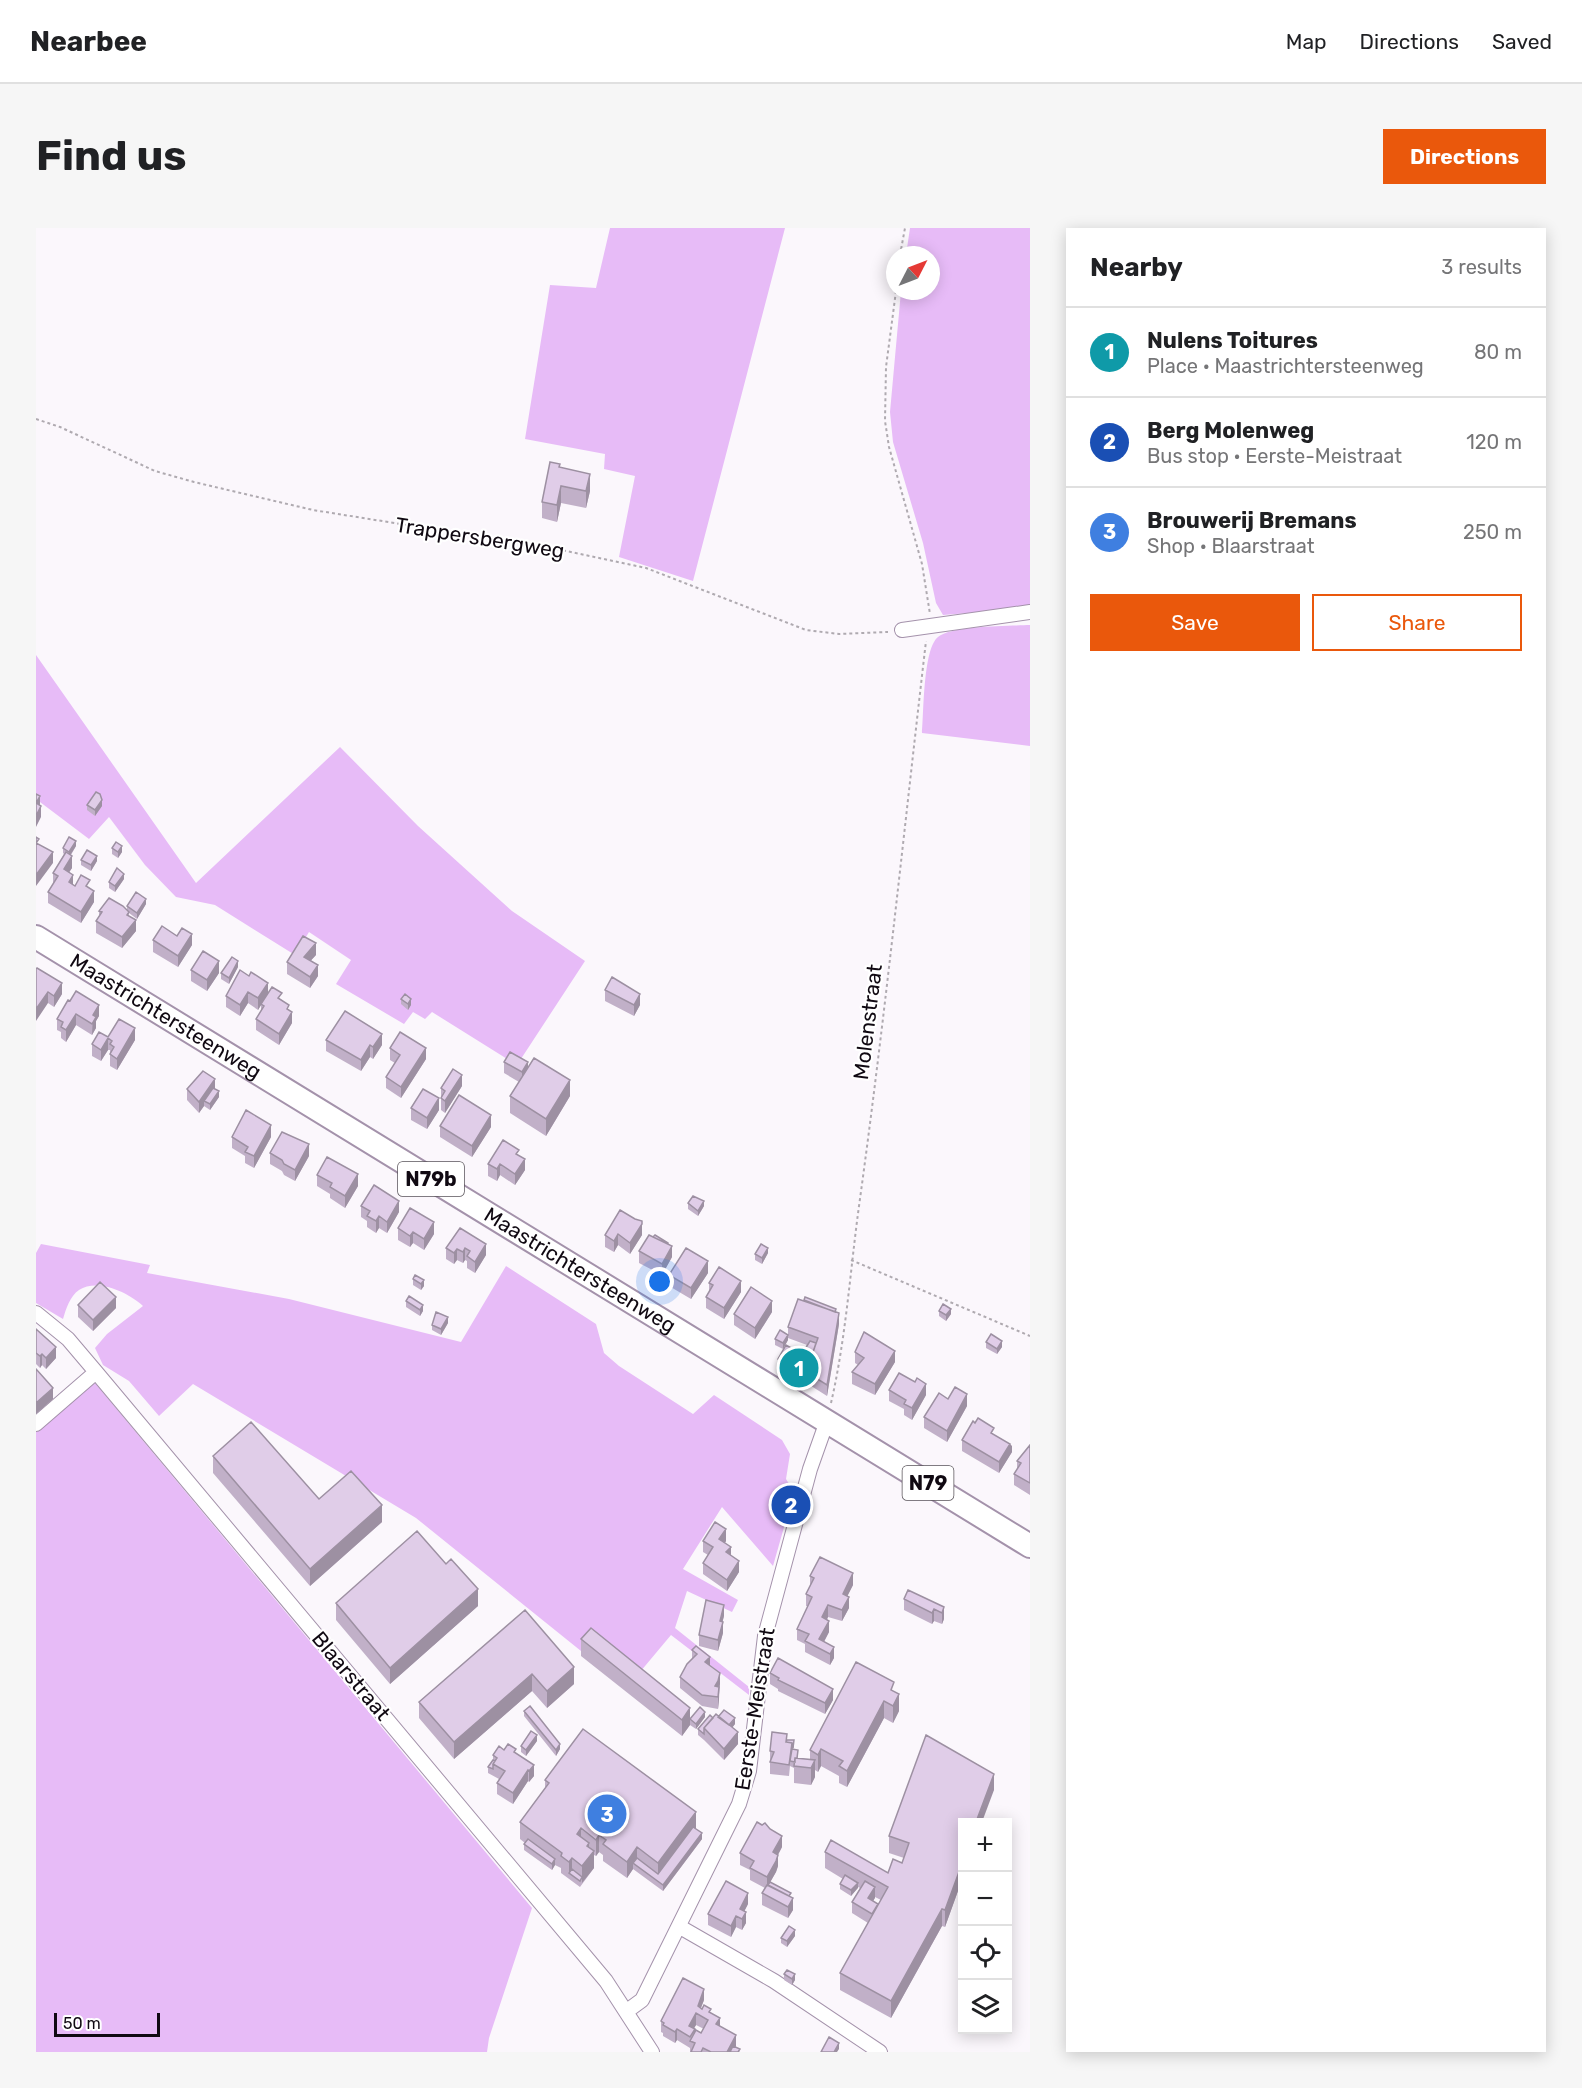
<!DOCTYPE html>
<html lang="en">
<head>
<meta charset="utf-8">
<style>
	body { margin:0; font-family:Rubik,sans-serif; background:#f6f6f6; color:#202124 }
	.controls { position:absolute; right:18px; bottom:18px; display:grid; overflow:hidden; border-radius:0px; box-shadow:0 3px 15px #0003 }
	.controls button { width:54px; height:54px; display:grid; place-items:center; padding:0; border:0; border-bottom:2px solid #e0e0e0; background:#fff; color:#202124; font:30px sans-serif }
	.compass { position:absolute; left:850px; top:18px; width:54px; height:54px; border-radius:50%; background:#fff; box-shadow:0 3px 15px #0003; rotate:48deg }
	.scale { position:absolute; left:18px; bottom:15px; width:106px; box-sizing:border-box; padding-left:6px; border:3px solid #100912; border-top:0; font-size:16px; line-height:21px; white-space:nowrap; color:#100912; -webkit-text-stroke:4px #fff; paint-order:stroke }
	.you { position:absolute; left:624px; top:1054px; width:21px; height:21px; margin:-15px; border:4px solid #fff; border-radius:50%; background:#1a73e8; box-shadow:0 0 0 9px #1a73e833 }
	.badge { display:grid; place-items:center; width:39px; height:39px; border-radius:50%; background:#ea580c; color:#fff; font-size:20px; font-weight:700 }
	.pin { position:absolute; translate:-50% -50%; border:3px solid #fff; box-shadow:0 2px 6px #0006 }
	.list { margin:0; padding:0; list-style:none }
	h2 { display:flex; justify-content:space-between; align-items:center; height:78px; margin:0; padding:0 24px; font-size:26px }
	h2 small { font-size:20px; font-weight:400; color:#757577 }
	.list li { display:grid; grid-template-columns:39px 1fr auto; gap:18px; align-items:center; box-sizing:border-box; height:90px; padding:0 24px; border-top:2px solid #e0e0e0 }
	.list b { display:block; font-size:22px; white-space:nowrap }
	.list p { margin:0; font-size:20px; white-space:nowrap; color:#757577 }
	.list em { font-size:20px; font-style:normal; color:#757577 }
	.actions { display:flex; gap:12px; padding:18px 24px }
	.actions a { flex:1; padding:14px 0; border:2px solid #ea580c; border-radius:0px; text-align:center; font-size:21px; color:#ea580c }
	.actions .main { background:#ea580c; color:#fff }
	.icon { flex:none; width:33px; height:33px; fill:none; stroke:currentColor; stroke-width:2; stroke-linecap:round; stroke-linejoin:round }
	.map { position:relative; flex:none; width:994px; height:1824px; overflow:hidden; border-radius:0px }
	header { display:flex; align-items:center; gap:36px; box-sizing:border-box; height:84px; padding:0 30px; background:#fff; border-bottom:2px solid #e0e0e0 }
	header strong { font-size:28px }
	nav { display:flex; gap:33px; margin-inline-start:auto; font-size:21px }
	.intro { display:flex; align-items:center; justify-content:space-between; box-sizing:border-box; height:144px; padding:0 36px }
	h1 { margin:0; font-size:42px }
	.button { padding:15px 27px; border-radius:0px; background:#ea580c; color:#fff; font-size:21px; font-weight:700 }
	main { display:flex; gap:36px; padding:0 36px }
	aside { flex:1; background:#fff; border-radius:0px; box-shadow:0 3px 15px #0003 }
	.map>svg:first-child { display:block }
	.green { fill:#e7bbf7 }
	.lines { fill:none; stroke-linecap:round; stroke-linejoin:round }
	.street-casing { stroke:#a492ab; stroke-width:16 }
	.primary-casing { stroke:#a492ab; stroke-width:26 }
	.path { stroke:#afaab0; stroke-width:2; stroke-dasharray:3 3; stroke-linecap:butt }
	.street { stroke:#fff; stroke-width:14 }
	.primary { stroke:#fff; stroke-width:22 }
	.wall { fill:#c1b0c8; fill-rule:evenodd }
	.shaded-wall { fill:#9d90a2 }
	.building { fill:#e0cde8; stroke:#9d90a2; stroke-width:1.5 }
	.labels { text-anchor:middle; stroke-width:4.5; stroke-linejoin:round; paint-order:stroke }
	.shield { fill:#fff; stroke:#585359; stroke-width:1.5 }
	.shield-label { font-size:20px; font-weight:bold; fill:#100912 }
	.street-label { font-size:21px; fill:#100912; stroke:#fff }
</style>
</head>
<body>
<header>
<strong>Nearbee</strong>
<nav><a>Map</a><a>Directions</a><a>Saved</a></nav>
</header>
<div class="intro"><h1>Find us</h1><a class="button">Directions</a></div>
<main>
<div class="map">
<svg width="994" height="1824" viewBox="0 0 994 1824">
	<rect width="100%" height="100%" fill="#fbf7fc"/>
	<!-- green -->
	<path class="green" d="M574 0H749L657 353 583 329 599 248 568 241 569 226 489 211 514 57 560 60Z
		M874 0H994V380L907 387 900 375 887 315 857 214 854 184 865 63H895V27H870Z
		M994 397V518L886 505C888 485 887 421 902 409 916 397 974 398 994 397Z
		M0 427 160 655 304 519 382 598 476 683 549 733 481 837 396 784 389 791 377 784 368 796 300 756 315 732 273 704 259 727 179 677 140 669 109 637 73 589 53 611 0 571Z
		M5 1016 114 1037 111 1045 253 1071 425 1114 470 1038 560 1096 568 1125 583 1138 657 1186 678 1167 746 1212 754 1226 750 1251 758 1264 737 1338 686 1279 647 1341 702 1372 696 1384 651 1363 639 1400 713 1459V1467L635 1407 599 1450 555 1413 545 1423 380 1290 157 1156 123 1188 93 1153 67 1137 59 1120 71 1106 107 1078C93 1065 62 1050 43 1062 34 1068 30 1081 27 1091L0 1075V1025Z
		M59 1155 496 1680 453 1810 451 1824H0V1203Z"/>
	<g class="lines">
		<defs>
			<path id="street" d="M866 402 994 384
				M0 1085 32 1111 60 1144 570 1753 616 1824
				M0 1196 60 1144
				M644 1699 738 1753 844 1824
				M591 1783 606 1772 703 1576 713 1543 729 1408 774 1241 791 1193"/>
			<g id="primary">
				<path id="s1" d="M0 709 994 1318"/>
			</g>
		</defs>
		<!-- street casing -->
		<use href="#street" class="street-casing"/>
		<!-- primary casing -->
		<use href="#primary" class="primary-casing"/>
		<!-- path -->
		<path class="path" d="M864 27 869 0
			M860 63 850 139 849 193 853 219 886 336 894 386
			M0 191 24 199 119 243 158 254 277 282 521 321 610 340 770 402 803 406 852 404
			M815 1032 994 1108
			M795 1175C810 1110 814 1044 823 978 849 790 868 602 890 413"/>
		<!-- street -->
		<use href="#street" class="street"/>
		<!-- primary -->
		<use href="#primary" class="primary"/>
	</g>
	<!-- wall -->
	<path class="wall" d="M524 240 554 263 550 280 525 275 521 294 506 290V274Z
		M51 577 66 578 59 588 51 582Z
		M40 618 35 627 36 640 33 644 37 657 54 660 58 674 45 695 12 675V664L17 656V645L28 626 27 625V620Z
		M76 620 86 624 82 630 76 626Z
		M45 632 61 633 55 643 45 637Z
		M88 651 79 664 73 660V654Z
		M110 676 101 691 93 685V688L100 703 86 720 60 705V693L63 689V683L91 682V678Z
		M117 712 156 717 142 739 117 724Z
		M280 727 275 732 282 748 274 760 251 746V734Z
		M202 739 193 756 185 751V745Z
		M0 741 26 766 18 779 12 775Z
		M155 742 183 745 171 763 155 753Z
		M204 742 232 765 246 772 253 782 256 795 243 817 220 802V791L225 783V777L222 782 212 775 204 788 190 779V768Z
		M569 762 604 777 598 788 569 773Z
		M365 771 375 777 372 782 365 776Z
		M32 772 63 788 60 793V800L56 807 40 797 30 814 25 810V804L21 802V791Z
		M72 809 99 812 81 842 74 838V822H72L65 833 56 828V816Z
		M290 812 346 817 337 831 334 829 325 843 290 823Z
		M354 820 390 831 365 870 350 860V849L359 835 354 832Z
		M468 834 492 839 534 868 510 908 474 885V868L483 854 468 845Z
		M426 858 409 885 405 882V860Z
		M151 861H179L183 869 174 882 168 878 163 885 151 872Z
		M375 880 403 882 391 901 375 892Z
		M404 898 455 899 436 929 404 909Z
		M196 909H235L218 940 209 935V928L196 920Z
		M234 925 273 928 259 953 248 947 246 943 234 936Z
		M483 927 489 942 479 957 464 947 461 953 452 948V936Z
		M281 947 322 958 309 980 294 970V966L281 958Z
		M652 975 668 978 662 988 652 981Z
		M325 978 363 984 351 1005 343 1000 340 1005 331 999V993L325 989Z
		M362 1000 398 1006 388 1022 377 1015 374 1019 362 1012Z
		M424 1000 450 1027 439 1045 431 1040V1033L429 1032 427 1035 421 1032 418 1036 410 1031V1020Z
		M606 1004V1007L594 1026 582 1017 578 1024 569 1019V1007Z
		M632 1016 636 1029 626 1047 603 1035V1023Z
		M732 1025 726 1036 719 1032V1026Z
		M672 1045 655 1071 633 1058V1047Z
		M377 1051 388 1058 385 1062 377 1057Z
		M673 1055 705 1064 688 1091 670 1080V1069L673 1065Z
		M370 1073 387 1083 384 1088 370 1079Z
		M42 1077 80 1080 57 1103 42 1089Z
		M903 1083 915 1086 910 1093 903 1088Z
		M736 1084 719 1111 698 1097V1086Z
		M800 1084 803 1096 791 1168 742 1137V1131L766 1126 771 1117 752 1110V1112L747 1121 739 1117V1111L752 1106V1099Z
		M412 1095 405 1107 396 1102V1097Z
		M0 1101 20 1130 10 1141 6 1137 4 1140 0 1136Z
		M950 1114 966 1119 961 1126 950 1120Z
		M819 1124 859 1134 839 1167 816 1156V1144L822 1137 819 1135Z
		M853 1162 890 1167 876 1192 868 1187V1181L853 1173Z
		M912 1171 931 1178 911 1214 888 1200V1189Z
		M958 1207 976 1224 963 1245 926 1223V1212Z
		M994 1217V1267L978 1257V1246L981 1242V1233Z
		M177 1228 283 1271 346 1294 274 1358 177 1245Z
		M667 1313H690L689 1315 703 1344 691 1363 667 1346V1335L672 1327 667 1324Z
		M774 1348 817 1357 811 1368 813 1380 806 1393 792 1389 791 1392 793 1404 788 1414 798 1430 794 1437 769 1424V1416L761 1412V1401L772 1378H770V1366L774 1358Z
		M868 1371 908 1379V1391L906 1396 898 1393 896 1396 868 1382Z
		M300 1375 442 1378 354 1456 300 1392Z
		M489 1382 538 1456 511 1480 496 1463 418 1531 383 1490V1474Z
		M688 1388 686 1394 687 1405 682 1423 663 1418V1407Z
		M545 1411 624 1455 654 1497 646 1508 545 1428Z
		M656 1422 674 1437 684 1456 683 1471 682 1481 666 1478 644 1460V1449L656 1431Z
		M734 1445 797 1472 789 1486 742 1463V1461L734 1456Z
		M858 1464 863 1483 857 1495 848 1490 811 1559 803 1555V1548L785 1538 782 1544 779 1542V1549L775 1557 758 1555V1540L754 1538 753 1548 734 1546V1523L751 1512 758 1518 757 1522 762 1530 774 1532V1522Z
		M488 1483 524 1521 520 1528 488 1488Z
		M669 1489 660 1501 654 1497V1491Z
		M682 1489 699 1496 696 1500 702 1516 688 1532 668 1512 662 1507V1501L677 1490Z
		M501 1513 490 1528 485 1524V1518Z
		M468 1522 480 1525 498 1548 493 1554 492 1553 477 1576 461 1566V1555L463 1551 452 1545V1539L457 1532V1527Z
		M509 1552 660 1601 666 1611 627 1663 597 1641 591 1650 567 1633V1627L563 1624 560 1628 558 1627V1640L544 1659 525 1645V1640L519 1637 516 1642 488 1622V1616L489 1615 484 1611V1594L509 1560Z
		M958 1562 927 1594V1649L909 1699 906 1698 855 1790 804 1762V1745L832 1695 816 1685V1674L824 1660 822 1659 815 1668 804 1661V1656L807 1651 789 1640V1624L852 1645 866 1635 868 1630 853 1625V1608ZM839 1669 845 1672 842 1676 837 1673Z
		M746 1619 742 1627V1638L740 1644 734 1654 755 1669 757 1682 752 1690 726 1677V1665L729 1660 714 1652V1642L704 1637V1625Z
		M712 1676 708 1683 710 1695 706 1702 700 1699 695 1709 672 1697V1686Z
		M759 1708 751 1719 745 1715V1710Z
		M748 1746 759 1752 756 1757 748 1752Z
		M668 1772 665 1780 675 1785 684 1798 700 1818 699 1819 704 1824H654V1820L641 1812 639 1815 627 1808V1805L625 1804V1793ZM660 1797 668 1801 665 1805 659 1804 658 1800Z"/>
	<!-- shaded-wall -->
	<path class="shaded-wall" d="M554 246V263L550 280V263Z
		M525 258V275L521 294V277Z
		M4 568V580L0 575Z
		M66 572V578L59 588V582Z
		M5 578V589L0 599V588Z
		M40 613V618L33 629V624Z
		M86 618V624L82 630V624Z
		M17 624V635L0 658V647Z
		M36 628V640L28 652V641Z
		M61 628V633L55 643V637Z
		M88 646V651L79 664V658Z
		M37 647V658L33 654Z
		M58 663V674L45 695V684Z
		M110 671V676L101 691V685Z
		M100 692V703L86 720V709Z
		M156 706V717L142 739V728Z
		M280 715V727L268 740V729Z
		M183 733V745L171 763V752Z
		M202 733V739L193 756V750Z
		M282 737V748L274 760V749Z
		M26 755V766L18 779V768Z
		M232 755V766L222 782V770Z
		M12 764V775L0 793V781Z
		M212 764V775L204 788V777Z
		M604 766V777L598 788V777Z
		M375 771V777L372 782V776Z
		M63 777V788L60 793V800L56 807 57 787Z
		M256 784V795L243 817V806Z
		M40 786V797L30 814V802Z
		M99 800V812L81 842V831Z
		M346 806V817L337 831V819Z
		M72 810V822L65 833V822Z
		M334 817V829L325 843V832Z
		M390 820V831L365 870V859Z
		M492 834V846L486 856V844Z
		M426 847V858L409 885V873Z
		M179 851V862L168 873V878L163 885V874Z
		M534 852V868L510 908V891Z
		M183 863V869L174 882V876Z
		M403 870V882L391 901V890Z
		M455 887V899L436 929V918Z
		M235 897V909L218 940V928Z
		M273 916V928L259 953V942Z
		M489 931V942L479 957V946Z
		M464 936V947L461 953V941Z
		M322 946V958L309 980V968Z
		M363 973V984L351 1005V994Z
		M668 973V978L662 988V983Z
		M343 988V1000L340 1005V993Z
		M606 993V1007L594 1026V1015Z
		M398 994V1006L388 1022V1011Z
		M377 1004V1015L374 1019V1008Z
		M582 1006V1017L578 1024V1013Z
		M450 1016V1027L439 1045V1034Z
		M636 1018V1029L626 1047V1036Z
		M429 1020V1032L427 1035V1024Z
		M732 1020V1025L726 1036V1030Z
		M421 1021V1032L418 1036V1025Z
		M672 1033V1045L655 1071V1060Z
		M388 1052V1058L385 1062V1056Z
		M705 1053V1064L688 1091V1080Z
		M80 1069V1080L57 1103V1092Z
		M736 1073V1084L719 1111V1100Z
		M387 1077V1083L384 1088V1082Z
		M915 1081V1086L910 1093V1087Z
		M803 1085V1096L791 1168V1157Z
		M412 1089V1095L405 1107V1101Z
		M752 1107V1112L747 1121V1115Z
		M966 1113V1119L961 1126V1121Z
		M20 1119V1130L10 1141V1130Z
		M859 1123V1134L839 1167V1156Z
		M6 1126V1137L4 1140V1128Z
		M890 1156V1167L876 1192V1180Z
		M17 1160V1171L0 1186V1175Z
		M931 1166V1178L911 1214V1203Z
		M974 1216 976 1218V1224L963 1245V1234Z
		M346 1277V1294L274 1358V1341Z
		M690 1301V1313L683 1323V1311Z
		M695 1319V1330L690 1324Z
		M703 1333V1344L691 1363V1352Z
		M817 1345V1357L807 1377V1366Z
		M442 1361V1378L354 1456V1440Z
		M813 1369V1380L806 1393V1382Z
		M688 1377V1388L684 1404V1393Z
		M792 1377V1389L786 1401V1389Z
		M908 1379V1391L906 1396V1385Z
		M898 1381V1393L896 1396V1385Z
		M793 1393V1404L784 1421 783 1411Z
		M687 1394V1405L682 1423V1412Z
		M798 1419V1430L794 1437V1426Z
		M674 1429V1440L669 1434Z
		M538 1439V1456L511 1480V1463Z
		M684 1445V1456L682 1465 679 1458Z
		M496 1446V1463L418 1531V1514Z
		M683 1459V1471L682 1481V1469Z
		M797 1461V1472L789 1486V1475Z
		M863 1466V1483L857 1495V1478Z
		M848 1473V1490L811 1559V1543Z
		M654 1480V1497L646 1508V1492Z
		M669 1484V1489L660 1501V1496Z
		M699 1490V1496L691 1506V1501Z
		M702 1504V1516L688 1532V1521Z
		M501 1507V1513L490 1528V1522Z
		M524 1516V1521L520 1528V1522Z
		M785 1521V1538L782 1544V1527Z
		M779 1532V1549L775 1557V1540Z
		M498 1537V1548L493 1554V1543Z
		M492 1542V1553L477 1576V1565Z
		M958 1546V1562L946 1594H940Z
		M660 1584V1600L622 1652V1635Z
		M545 1600V1617L541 1606Z
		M666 1605V1611L627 1663V1657Z
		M563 1607V1624L560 1628V1612Z
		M746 1608V1619L737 1636V1624Z
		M553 1615V1629L558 1623V1640L546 1655V1638L551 1618Z
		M601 1619V1636L597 1635V1641L591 1650V1634Z
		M742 1627V1638L740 1644 731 1660V1649Z
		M536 1630V1647L533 1645V1651V1634Z
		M519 1631V1637L516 1642V1636Z
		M927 1633V1649L909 1699V1682Z
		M822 1655V1660L815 1668V1662Z
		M839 1659V1670L832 1681V1670Z
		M712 1665V1676L705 1690 704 1681Z
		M757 1670V1682L752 1690V1679Z
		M906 1681V1698L855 1790V1773Z
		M710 1684V1695L706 1702V1691Z
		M700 1688V1699L695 1709V1698Z
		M759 1702V1708L751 1719V1713Z
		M759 1746V1752L756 1757V1751Z
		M668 1761V1772L662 1787V1778Z
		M660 1785V1797L653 1809V1798Z
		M684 1790V1801L680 1796Z
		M641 1801V1812L639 1815V1804Z
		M700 1807V1818L697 1824H691Z
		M803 1815V1821L801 1824H798Z"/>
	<!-- building -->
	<path class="building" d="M514 234 524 236 523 239 554 246 550 263 525 258 521 277 506 274Z
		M60 564 64 566 66 572 59 582 51 577Z
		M0 566 4 568 0 575Z
		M0 575 5 578 0 588Z
		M0 609 3 611 0 615 17 624 0 647Z
		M33 609 40 613 33 624 27 620Z
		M80 614 86 618 82 624 76 620Z
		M51 622 61 628 55 637 45 632Z
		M30 624 36 628 28 641 37 647 33 654 39 658 45 647 54 652 50 658 58 663 45 684 12 664 22 648 17 645Z
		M81 640 88 646 79 658 73 654Z
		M100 664 110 671 101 685 91 678Z
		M73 670 87 678 93 684 91 687 100 692 86 709 60 693 66 684 63 683Z
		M126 698 141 708 146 700 156 706 142 728 117 712Z
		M267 708 280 715 268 729 282 737 274 749 251 734Z
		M167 723 183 733 171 752 155 742Z
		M196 729 202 733 193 750 185 745Z
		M1 740 26 755 18 768 12 764 0 781V741Z
		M204 742 213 748 215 744 232 755 222 770 212 764 204 777 190 768Z
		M576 749 604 766 598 777 569 762Z
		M236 759 246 765 242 770 253 777 251 781 256 784 243 806 220 791 228 778 225 776Z
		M40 763 63 777 57 787 60 789 56 796 40 786 30 802 25 799 27 794 21 791 32 772 34 773Z
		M369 766 375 771 372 776 365 771Z
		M309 783 346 806 337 819 334 817 325 832 290 812Z
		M83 791 99 800 81 831 74 826 78 819 74 816 76 813 72 810 65 822 56 816 63 804 72 809Z
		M364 804 390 820 365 859 350 849 364 827 354 820Z
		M474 824 492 834 486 844 468 834Z
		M498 830 534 852 510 891 474 868Z
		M417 841 426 847 409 873 405 870 409 863 405 860Z
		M167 843 179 851 163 874 151 861Z
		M177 860 183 863 174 876 168 873Z
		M387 861 403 870 391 890 375 880Z
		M423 867 455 887 436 918 404 898Z
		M210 882 235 897 218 928 209 924 212 919 196 909Z
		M246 904 273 916 259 942 248 936 246 932 234 925Z
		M467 912 483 922 480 926 489 931 479 946 464 936 461 941 452 936Z
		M291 929 322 946 309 968 294 959 296 955 281 947Z
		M338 957 363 973 351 994 343 988 340 993 331 988 334 983 325 978Z
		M657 968 668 973 662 983 652 975Z
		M374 980 398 994 388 1011 377 1004 374 1008 362 1000Z
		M584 982 599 991 606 993V996L594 1015 582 1006 578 1013 569 1007Z
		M424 1000 450 1016 439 1034 431 1028 434 1023 429 1020 427 1024 421 1021 418 1025 410 1020Z
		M613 1007 636 1018 626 1036 603 1023Z
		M619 1007 632 1015V1016L617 1009Z
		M725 1016 732 1020 726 1030 719 1026Z
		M650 1020 672 1033 655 1060 633 1047Z
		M683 1039 705 1053 688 1080 670 1069 677 1057 673 1055Z
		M379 1047 388 1052 385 1056 377 1051Z
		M64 1054 80 1069 57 1092 42 1077Z
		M715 1059 736 1073 719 1100 698 1086Z
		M373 1068 387 1077 384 1082 370 1073Z
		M769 1069 800 1081 799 1084 768 1072Z
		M762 1071 803 1085 791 1157 775 1147 783 1131 776 1127 782 1110 752 1099Z
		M907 1076 915 1081 910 1087 903 1083Z
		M400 1084 412 1089 405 1101 396 1097Z
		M0 1101 20 1119 10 1130 6 1126 4 1128 0 1125Z
		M744 1102 752 1107 747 1115 739 1111Z
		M828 1104 859 1123 839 1156 816 1144 828 1130 819 1124Z
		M955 1106 966 1113 961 1121 950 1114Z
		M774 1113 780 1115 776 1127V1133L781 1135 775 1147V1153L742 1131 750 1117 766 1126Z
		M0 1141 17 1160 0 1175Z
		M863 1145 879 1154 881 1150 890 1156 876 1180 868 1176 870 1172 853 1162Z
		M919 1159 931 1166 911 1203 888 1189 903 1165 912 1171Z
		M942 1190 958 1200 955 1205 974 1216 963 1234 926 1212 937 1193 939 1195Z
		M215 1194 283 1271 315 1243 346 1277 274 1341 177 1228Z
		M994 1217V1255L978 1246 985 1235 981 1233Z
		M679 1294 690 1301 683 1311 695 1319 690 1324 703 1333 691 1352 667 1335 677 1319 667 1313Z
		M381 1303 410 1336 415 1331 442 1361 354 1440 300 1375Z
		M784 1329 817 1345 807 1366 813 1369 806 1382 792 1377 786 1389 793 1393 783 1411 798 1419 794 1426 769 1413 773 1406 761 1401 776 1369 770 1366 778 1350 774 1348Z
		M872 1362 908 1379 906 1385 898 1381 896 1385 868 1371Z
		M670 1372 688 1377 684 1393 687 1394 682 1412 663 1407Z
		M489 1382 538 1439 511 1463 496 1446 418 1514 383 1474Z
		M555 1400 654 1480 646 1492 545 1411Z
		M660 1418 674 1429 669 1434 684 1445 682 1453 679 1458 683 1459 682 1469 666 1467 644 1449 651 1436 661 1426 656 1422Z
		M742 1430 797 1461 789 1475 742 1452 743 1450 734 1445Z
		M820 1434 858 1454 855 1462 863 1466 857 1478 848 1473 811 1543 803 1538 807 1533 785 1521 782 1527 774 1522Z
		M494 1478 524 1516 520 1522 488 1483Z
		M664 1479 669 1484 660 1496 654 1491Z
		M688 1482 699 1490 693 1497 682 1489Z
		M680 1486 702 1504 688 1521 668 1500Z
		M674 1487 677 1490 668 1500V1506L662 1501Z
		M547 1501 660 1584 622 1635 601 1619 591 1634 567 1616 570 1612 563 1607 560 1612 545 1600 541 1606 553 1615 551 1618 558 1623 546 1638 536 1630 533 1634 525 1628 526 1625 484 1594 513 1555 509 1552Z
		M495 1503 501 1507 490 1522 485 1518Z
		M736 1504 751 1506 750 1514 756 1515 753 1537 734 1534 738 1524 734 1523Z
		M890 1507 958 1546 940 1594H927V1633L909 1682 906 1681 855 1773 804 1745 852 1659 789 1624 795 1612 852 1645 857 1631 866 1635 873 1615 853 1608Z
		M751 1512H758L757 1520 756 1515 750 1514Z
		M472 1516 480 1521 478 1524 498 1537 493 1543 492 1542 477 1565 461 1555 469 1543 457 1536 461 1530 457 1527 463 1518 468 1522Z
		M756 1521 762 1522 761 1530H759V1534L754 1533Z
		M759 1530 779 1532 775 1540 758 1538Z
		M457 1532 459 1533 457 1536V1541L452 1539Z
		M721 1594 726 1597 729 1595 734 1601 746 1608 737 1624 742 1627 740 1633 731 1649 714 1640 718 1633 704 1625Z
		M657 1599 666 1605 627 1657 597 1635 601 1630 622 1646Z
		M492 1611 519 1631 516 1636 488 1616Z
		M536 1641 546 1649 544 1653 533 1645Z
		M809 1647 822 1655 815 1662 804 1656Z
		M690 1653 712 1665 704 1681 710 1684 706 1691 700 1688 695 1698 672 1686Z
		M829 1653 839 1659 832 1670 842 1676 836 1686 816 1674Z
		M734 1654 755 1665 753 1668 732 1657Z
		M731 1657 757 1670 752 1679 726 1665Z
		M753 1698 759 1702 751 1713 745 1710Z
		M751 1742 759 1746 756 1751 748 1746Z
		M647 1750 668 1761 662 1778 666 1781 668 1777 675 1781 673 1784 684 1790 680 1796 700 1807 691 1824H675L667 1820 665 1824H655L659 1815 654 1813 660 1802 665 1805 672 1792 660 1785 653 1798 659 1801 654 1809 641 1801 639 1804 627 1797 628 1795 625 1793Z
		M793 1809 803 1815 798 1824H785Z
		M697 1818 704 1821 702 1824H694Z"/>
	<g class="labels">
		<!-- shield labels -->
		<g class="shield">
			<rect x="362" y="934" width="66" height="34" rx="4.5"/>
			<rect x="866.5" y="1238" width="51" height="34" rx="4.5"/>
		</g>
		<g class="shield-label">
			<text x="395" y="958">N79b</text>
			<text x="892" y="1262">N79</text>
		</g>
		<!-- street labels -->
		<g class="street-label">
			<text transform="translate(444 310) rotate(9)" y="7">Trappersbergweg</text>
			<text dy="7" stroke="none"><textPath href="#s1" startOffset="152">Maastrichtersteenweg</textPath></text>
			<text transform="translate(832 794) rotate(-83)" y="7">Molenstraat</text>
			<text dy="7" stroke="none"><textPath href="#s1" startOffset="638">Maastrichtersteenweg</textPath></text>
			<text transform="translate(315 1448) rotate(50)" y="7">Blaarstraat</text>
			<text transform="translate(719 1481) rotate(-81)" y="7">Eerste-Meistraat</text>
		</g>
	</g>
</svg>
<div class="controls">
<button>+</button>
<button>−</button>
<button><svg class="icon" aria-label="locate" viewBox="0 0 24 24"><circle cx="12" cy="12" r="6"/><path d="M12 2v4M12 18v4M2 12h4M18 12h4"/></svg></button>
<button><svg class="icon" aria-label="layers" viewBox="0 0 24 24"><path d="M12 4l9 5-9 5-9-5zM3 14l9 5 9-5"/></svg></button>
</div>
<svg class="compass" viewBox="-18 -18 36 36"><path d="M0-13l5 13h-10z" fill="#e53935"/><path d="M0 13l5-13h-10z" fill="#757577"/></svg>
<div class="scale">50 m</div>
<div class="you"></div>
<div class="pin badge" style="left:763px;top:1140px;background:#0f9aa8">1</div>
<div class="pin badge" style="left:755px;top:1277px;background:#1a4fb4">2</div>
<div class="pin badge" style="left:571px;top:1586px;background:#3f7fe0">3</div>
</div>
<aside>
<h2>Nearby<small>3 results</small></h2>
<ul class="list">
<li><span class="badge" style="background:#0f9aa8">1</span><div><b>Nulens Toitures</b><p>Place · Maastrichtersteenweg</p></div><em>80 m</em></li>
<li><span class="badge" style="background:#1a4fb4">2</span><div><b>Berg Molenweg</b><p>Bus stop · Eerste-Meistraat</p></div><em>120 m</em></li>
<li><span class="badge" style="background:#3f7fe0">3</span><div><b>Brouwerij Bremans</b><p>Shop · Blaarstraat</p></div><em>250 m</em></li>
</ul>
<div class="actions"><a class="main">Save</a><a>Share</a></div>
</aside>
</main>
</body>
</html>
